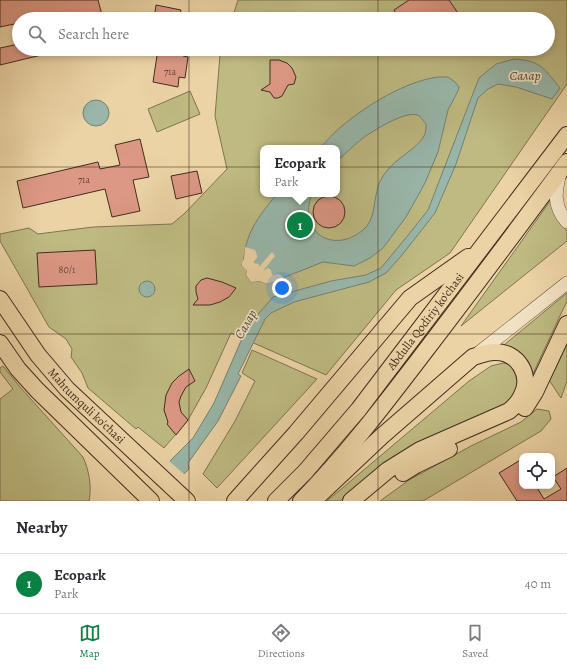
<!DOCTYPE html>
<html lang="en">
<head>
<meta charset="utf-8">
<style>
	body { margin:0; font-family:Alegreya,serif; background:#f7f7f7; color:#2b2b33 }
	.controls { position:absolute; right:12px; bottom:12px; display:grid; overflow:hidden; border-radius:8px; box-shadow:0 2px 6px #0003 }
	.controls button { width:36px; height:36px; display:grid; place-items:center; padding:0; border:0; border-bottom:1px solid #e1e1e2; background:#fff; color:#2b2b33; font:20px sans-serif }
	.you { position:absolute; left:282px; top:288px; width:14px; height:14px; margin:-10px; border:3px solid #fff; border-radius:50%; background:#1a73e8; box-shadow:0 0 0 6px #1a73e833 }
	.badge { display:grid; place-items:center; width:26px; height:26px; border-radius:50%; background:#0b8043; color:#fff; font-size:13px; font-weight:700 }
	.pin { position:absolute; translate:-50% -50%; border:2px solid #fff; box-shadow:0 1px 4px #0006 }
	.popup { position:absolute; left:260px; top:145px; width:80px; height:52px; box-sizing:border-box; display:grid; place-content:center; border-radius:8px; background:#fff; filter:drop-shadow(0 1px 3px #0005); font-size:13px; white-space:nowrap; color:#7c7c81 }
	.popup b { font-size:15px; color:#2b2b33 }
	.popup::after { content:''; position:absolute; left:50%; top:100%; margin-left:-8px; border:8px solid transparent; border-top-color:#fff }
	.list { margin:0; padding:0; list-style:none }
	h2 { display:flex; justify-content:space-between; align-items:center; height:52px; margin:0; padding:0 16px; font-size:17px }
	h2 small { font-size:13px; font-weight:400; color:#7c7c81 }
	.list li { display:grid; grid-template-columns:26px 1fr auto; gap:12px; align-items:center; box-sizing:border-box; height:60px; padding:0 16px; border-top:1px solid #e1e1e2 }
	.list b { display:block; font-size:15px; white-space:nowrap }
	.list p { margin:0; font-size:13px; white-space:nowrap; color:#7c7c81 }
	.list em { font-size:13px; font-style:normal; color:#7c7c81 }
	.icon { flex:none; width:22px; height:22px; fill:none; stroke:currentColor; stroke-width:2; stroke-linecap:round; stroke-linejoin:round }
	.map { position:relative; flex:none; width:567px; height:501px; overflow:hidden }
	.search { position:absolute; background:#fff; box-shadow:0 2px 6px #0003; left:12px; right:12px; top:12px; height:44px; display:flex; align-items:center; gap:10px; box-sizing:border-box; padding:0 14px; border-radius:22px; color:#7c7c81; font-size:15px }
	.sheet { height:112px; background:#fff }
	nav { display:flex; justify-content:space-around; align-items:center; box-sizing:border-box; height:56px; border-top:1px solid #e1e1e2; background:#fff; font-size:11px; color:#7c7c81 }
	nav a { display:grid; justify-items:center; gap:2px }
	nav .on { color:#0b8043 }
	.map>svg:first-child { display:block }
	.green { fill:#beba82; stroke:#807452; fill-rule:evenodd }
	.water { fill:#98b7aa; stroke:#768073 }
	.pier { fill:#ebd3a5 }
	.building { fill:#dc9884; stroke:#422d21 }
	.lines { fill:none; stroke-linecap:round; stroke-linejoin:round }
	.tertiary-casing { stroke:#6c5642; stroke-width:14 }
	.primary-casing { stroke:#422d21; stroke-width:18 }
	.tertiary { stroke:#f2e2c4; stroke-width:13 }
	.primary { stroke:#ebd3a5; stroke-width:16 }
	.grid { fill:none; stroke:#422d21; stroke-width:1; stroke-opacity:0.55 }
	.labels { text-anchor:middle; stroke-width:3.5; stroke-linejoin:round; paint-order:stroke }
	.number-label { font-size:10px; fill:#68483a }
	.street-label { font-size:12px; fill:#422d21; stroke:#f2e2c4 }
	.water-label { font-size:13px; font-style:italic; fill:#53493c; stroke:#f2e2c4 }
</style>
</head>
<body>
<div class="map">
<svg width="567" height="501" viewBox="0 0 567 501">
	<rect width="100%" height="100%" fill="#ebd3a5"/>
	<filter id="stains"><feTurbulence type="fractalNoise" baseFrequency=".005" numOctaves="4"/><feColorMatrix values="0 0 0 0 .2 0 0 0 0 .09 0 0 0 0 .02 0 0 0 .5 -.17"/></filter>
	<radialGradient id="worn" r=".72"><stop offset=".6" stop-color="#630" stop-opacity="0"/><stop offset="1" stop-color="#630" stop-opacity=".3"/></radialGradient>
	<!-- green -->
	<path class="green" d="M238 0H567V84L450 253 396 290 326 375 231 333 206 388 188 420 164 448 138 427 136 429 88 388 82 373 71 357 72 349 66 339 49 327 0 241V234L29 228 38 234 93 227 172 224 185 213 227 169 215 116 220 55 222 49H548V19H232ZM263 148H337V194H263Z
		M190 91 200 114 157 132 148 109Z
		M553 197 561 223 567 231V241L461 326Z
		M567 293V301L531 378C532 360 519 353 504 345Z
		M567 342V381L561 398 549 380Z
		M252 350 317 379 217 488 203 474 235 421 255 381 242 373Z
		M503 363C509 364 513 366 516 371 523 384 515 392 508 403L383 467 340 501H327L469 381 491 366Z
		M3 366 20 387 83 457C89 470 92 487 89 501H0V399L13 389 0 372V368Z
		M537 409 549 411 551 419 541 431 423 501H380L409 480 471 446 521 422Z"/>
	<!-- water -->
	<path class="water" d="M514 59C542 61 543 68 560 88L552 99 516 87 498 84 488 89 478 98 456 164 435 213 402 255 386 273 369 282 294 302 271 313 265 319 238 374 241 376 218 421 188 463 189 469 156 501H130L193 438 214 403 244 334 254 319 273 297 331 281 366 275 381 268 409 234 428 210 479 78 496 64Z
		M438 77H448L455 82 459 87 458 91 448 110 438 152 425 183 406 217 383 248 370 258 354 266 323 262 267 284 259 281 251 282 246 275 247 271 242 266C242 262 244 260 244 257 246 232 261 213 277 194H312C297 232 333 255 363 230 375 220 373 205 377 191 378 184 382 177 386 172 396 158 417 149 424 136 426 132 426 128 426 124 423 121 421 116 417 115 404 111 373 131 363 138 354 145 345 154 337 161V148H320C327 141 334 132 342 126 367 105 406 81 438 77Z
		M83 113a13 13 0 1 1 26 0a13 13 0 1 1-26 0Z
		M139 289a8 8 0 1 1 16 0a8 8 0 1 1-16 0Z"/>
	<!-- pier -->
	<path class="pier" d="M245 247 255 250 257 255V258L254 261V263L259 264V267L272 252 275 256 263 271 268 268 271 270 272 275 279 274 284 278 267 284 259 281 251 282 246 275 247 271 242 266V262L244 259Z
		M168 460 185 475 159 501H129Z"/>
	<!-- building -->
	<path class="building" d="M0 0H98L103 19H48L47 16 35 19H19V23L0 27Z
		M409 0H449L462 19H399L394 10Z
		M156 5 181 10 179 19H154Z
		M19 44V49H53L54 52 0 65V48Z
		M158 49H184L183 56 188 57 185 78 179 77 178 87 153 82Z
		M270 60H279L287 63 292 68 296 77 294 84 288 85 282 96 278 98H274L270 92 261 90 270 84Z
		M140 139 149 177 133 180 140 211 112 217 105 189 23 208 17 181 98 162 100 169 120 165 115 145Z
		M197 171 202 193 176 199 171 176Z
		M313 212a16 16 0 1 1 32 0a16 16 0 1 1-32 0Z
		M95 250 97 284 39 287 37 253Z
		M207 278 222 282 236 288 229 297 220 302 210 305H193L198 299 196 292V286L201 280Z
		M189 369 195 381 186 387 181 396 179 402 181 412 188 420 176 435 167 424 168 422 164 410 166 395 172 383 179 376Z
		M522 459V486H536L544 499 561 489 553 477 567 468V501H517L499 473Z"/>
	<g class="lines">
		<defs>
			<path id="tertiary" d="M560 173C555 192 553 206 567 222
				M476 355 567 283"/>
			<g id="primary">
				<path id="s1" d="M0 299 38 355 67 389 187 501"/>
				<path d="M0 343 18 369 37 390 151 501"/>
				<path d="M525 408 535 392 567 324"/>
				<path d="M403 473 416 465 449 449"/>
				<path d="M235 501 296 433 410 298 468 257"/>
				<path id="s2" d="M276 501 305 472 359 409 567 135"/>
				<path d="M301 501C346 455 384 405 423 354 472 290 519 227 567 162"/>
				<path d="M313 501 382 436 473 357C480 355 487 352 494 352 518 351 533 376 521 397 518 403 514 407 509 411L420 450 388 470 351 501"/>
			</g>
		</defs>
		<!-- tertiary casing -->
		<use href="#tertiary" class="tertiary-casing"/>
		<!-- primary casing -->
		<use href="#primary" class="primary-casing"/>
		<!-- tertiary -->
		<use href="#tertiary" class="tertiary"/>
		<!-- primary -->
		<use href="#primary" class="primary"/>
	</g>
	<!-- grid -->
	<path class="grid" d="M189 0V19M378 0V19M189 49V501M378 49V501M0 167H567M0 334H567"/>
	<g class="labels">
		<!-- number labels -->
		<g class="number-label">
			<text x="170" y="75">71а</text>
			<text x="84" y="183">71а</text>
			<text x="67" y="273">80/1</text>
		</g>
		<!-- street labels -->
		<g class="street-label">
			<text dy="4" stroke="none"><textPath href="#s2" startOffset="234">Abdulla Qodiriy ko'chasi</textPath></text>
			<text dy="4" stroke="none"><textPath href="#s1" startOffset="138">Mahtumquli ko'chasi</textPath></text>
		</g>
		<!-- water labels -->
		<g class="water-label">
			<text x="525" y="80">Салар</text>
			<text transform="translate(245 324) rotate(-60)" y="5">Салар</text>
		</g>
	</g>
	<rect width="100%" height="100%" filter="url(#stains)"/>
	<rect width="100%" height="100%" fill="url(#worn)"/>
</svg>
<div class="controls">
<button><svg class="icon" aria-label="locate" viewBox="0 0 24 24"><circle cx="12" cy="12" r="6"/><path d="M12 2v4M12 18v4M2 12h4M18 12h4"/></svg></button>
</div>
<div class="you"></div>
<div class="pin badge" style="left:300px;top:225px">1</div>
<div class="popup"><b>Ecopark</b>Park</div>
<div class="search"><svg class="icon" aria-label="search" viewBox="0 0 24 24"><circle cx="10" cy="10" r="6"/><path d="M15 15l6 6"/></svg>Search here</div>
</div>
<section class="sheet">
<h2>Nearby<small></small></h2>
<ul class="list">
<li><span class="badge">1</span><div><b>Ecopark</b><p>Park</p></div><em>40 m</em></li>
</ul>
</section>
<nav>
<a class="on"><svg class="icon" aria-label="map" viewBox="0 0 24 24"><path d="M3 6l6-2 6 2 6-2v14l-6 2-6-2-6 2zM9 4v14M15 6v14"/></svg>Map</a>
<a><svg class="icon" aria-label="directions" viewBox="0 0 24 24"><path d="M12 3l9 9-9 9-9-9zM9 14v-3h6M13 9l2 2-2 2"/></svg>Directions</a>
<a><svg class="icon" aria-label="saved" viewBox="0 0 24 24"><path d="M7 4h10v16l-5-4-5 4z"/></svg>Saved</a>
</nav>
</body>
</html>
